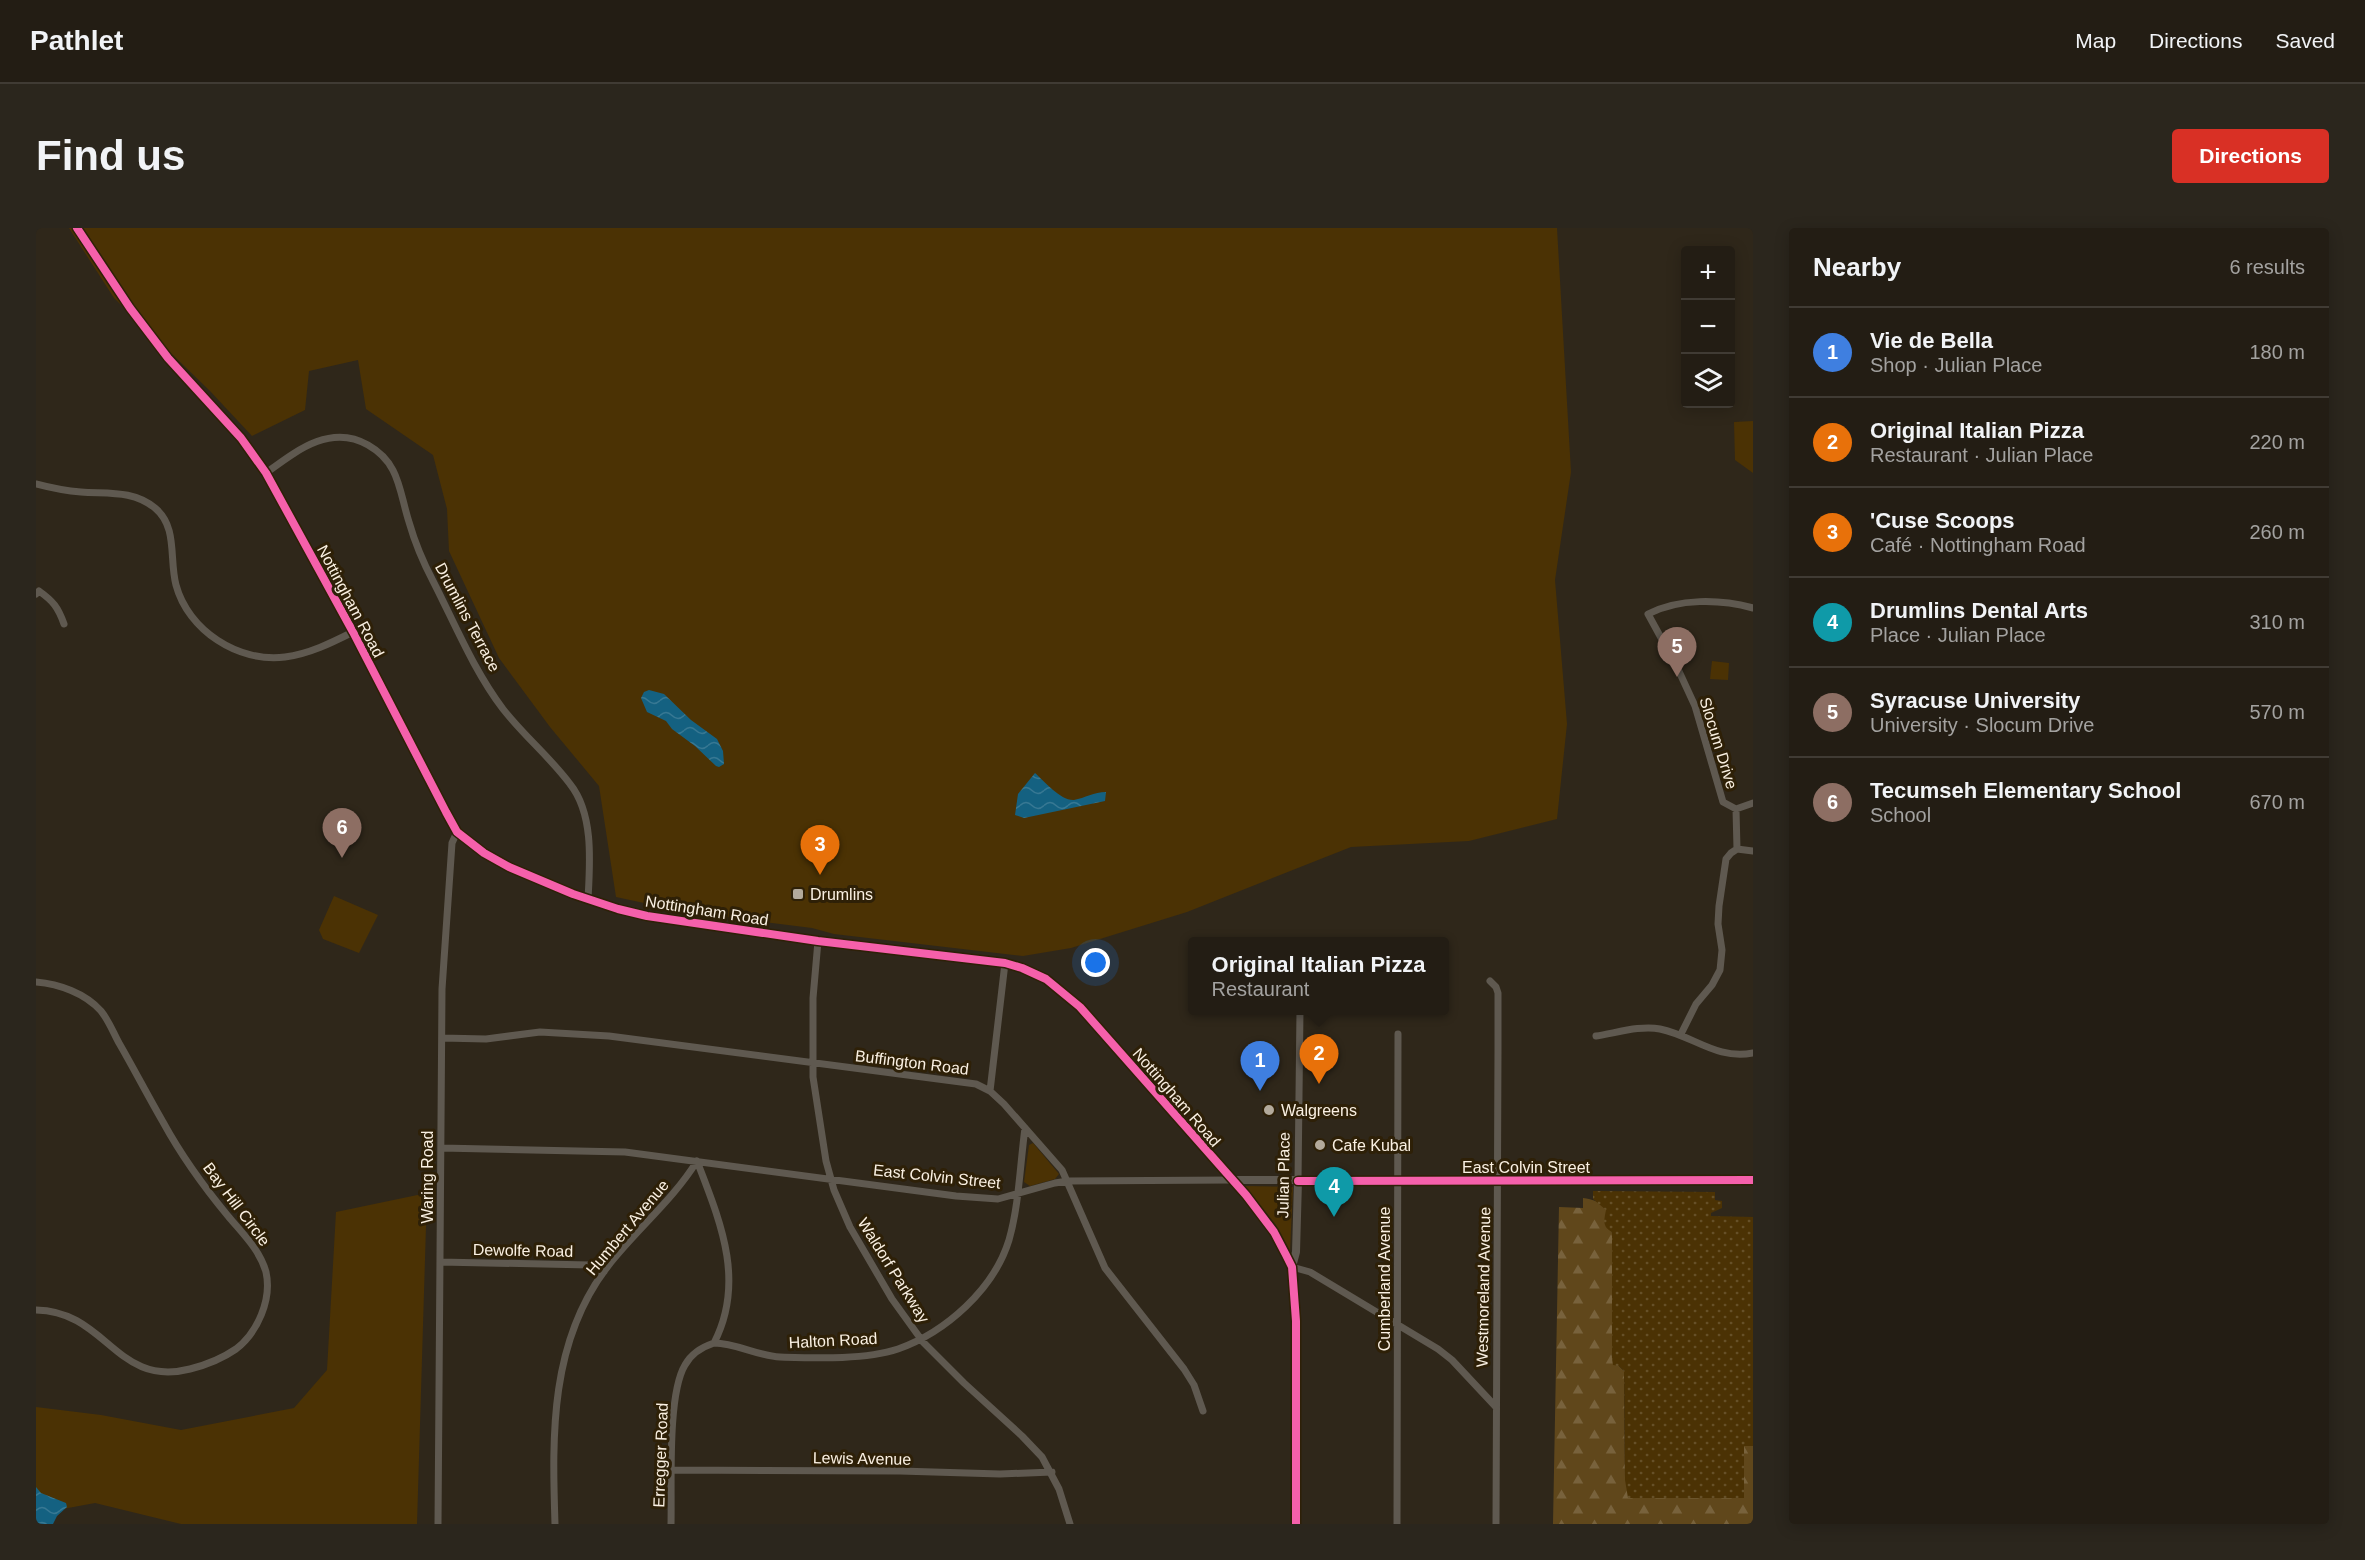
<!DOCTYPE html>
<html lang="en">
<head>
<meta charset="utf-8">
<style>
	body { margin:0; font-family:Arial,sans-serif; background:#2b261d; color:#f1f3f6 }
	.controls { position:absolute; right:18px; top:18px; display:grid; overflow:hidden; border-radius:6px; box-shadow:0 3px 15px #0003 }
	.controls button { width:54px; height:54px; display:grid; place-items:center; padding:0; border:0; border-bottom:2px solid #403b34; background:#231d14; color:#f1f3f6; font:30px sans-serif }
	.you { position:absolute; left:1060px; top:735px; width:21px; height:21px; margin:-15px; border:4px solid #fff; border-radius:50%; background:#1a73e8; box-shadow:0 0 0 9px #1a73e833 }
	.badge { display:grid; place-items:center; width:39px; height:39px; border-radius:50%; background:#d93025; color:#fff; font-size:20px; font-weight:700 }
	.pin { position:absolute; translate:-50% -50px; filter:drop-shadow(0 2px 3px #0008) }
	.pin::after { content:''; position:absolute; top:32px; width:21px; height:18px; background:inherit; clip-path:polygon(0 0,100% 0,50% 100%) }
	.popup { position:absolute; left:1152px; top:709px; width:261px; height:78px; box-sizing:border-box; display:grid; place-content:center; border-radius:6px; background:#231d14; filter:drop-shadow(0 2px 4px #0005); font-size:20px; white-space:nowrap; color:#a3a2a0 }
	.popup b { font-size:22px; color:#f1f3f6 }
	.popup::after { content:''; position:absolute; left:50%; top:100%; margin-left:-12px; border:12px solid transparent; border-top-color:#231d14 }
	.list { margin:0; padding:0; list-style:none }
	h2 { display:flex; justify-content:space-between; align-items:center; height:78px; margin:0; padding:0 24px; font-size:26px }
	h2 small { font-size:20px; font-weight:400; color:#a3a2a0 }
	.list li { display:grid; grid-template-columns:39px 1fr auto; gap:18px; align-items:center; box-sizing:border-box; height:90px; padding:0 24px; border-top:2px solid #403b34 }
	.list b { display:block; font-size:22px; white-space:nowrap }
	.list p { margin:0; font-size:20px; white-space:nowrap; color:#a3a2a0 }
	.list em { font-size:20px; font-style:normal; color:#a3a2a0 }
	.icon { flex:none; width:33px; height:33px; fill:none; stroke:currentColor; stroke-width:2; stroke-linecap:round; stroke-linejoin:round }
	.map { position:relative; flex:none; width:1717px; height:1296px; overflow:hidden; border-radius:6px }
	header { display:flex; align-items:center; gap:36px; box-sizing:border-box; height:84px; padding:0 30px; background:#231d14; border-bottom:2px solid #403b34 }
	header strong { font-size:28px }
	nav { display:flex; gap:33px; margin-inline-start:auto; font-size:21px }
	.intro { display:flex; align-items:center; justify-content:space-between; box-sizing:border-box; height:144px; padding:0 36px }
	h1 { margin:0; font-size:42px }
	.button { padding:15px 27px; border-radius:6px; background:#d93025; color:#fff; font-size:21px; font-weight:700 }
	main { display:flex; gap:36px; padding:0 36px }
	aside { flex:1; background:#231d14; border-radius:6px; box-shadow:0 3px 15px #0003 }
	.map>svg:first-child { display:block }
	.grass { fill:#4b3204 }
	.forest { fill:url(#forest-firs) }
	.park { fill:url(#park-dots) }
	.water { fill:url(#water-waves) }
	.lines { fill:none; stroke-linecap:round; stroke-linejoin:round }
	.minor { stroke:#5f5950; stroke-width:7 }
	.tertiary { stroke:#5f5950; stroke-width:8 }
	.cycleway-casing { stroke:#2e2007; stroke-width:11 }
	.cycleway { stroke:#f560ab; stroke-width:8 }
	.poi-dot { fill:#b3aa9c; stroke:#2e2007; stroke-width:2 }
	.labels { text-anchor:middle; stroke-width:6; stroke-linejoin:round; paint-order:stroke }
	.street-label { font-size:16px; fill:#faf0e2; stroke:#2e2007 }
	.poi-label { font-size:16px; fill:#faf0e2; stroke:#2e2007; text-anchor:start }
</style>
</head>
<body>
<header>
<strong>Pathlet</strong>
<nav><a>Map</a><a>Directions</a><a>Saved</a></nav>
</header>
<div class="intro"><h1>Find us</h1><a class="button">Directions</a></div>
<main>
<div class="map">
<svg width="1717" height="1296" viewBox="0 0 1717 1296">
	<defs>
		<pattern id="forest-firs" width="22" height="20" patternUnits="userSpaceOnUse" patternTransform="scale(1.5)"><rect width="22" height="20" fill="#60471b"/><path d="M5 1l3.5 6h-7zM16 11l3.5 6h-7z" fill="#78623c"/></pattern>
		<pattern id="park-dots" width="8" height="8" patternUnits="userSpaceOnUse" patternTransform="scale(1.5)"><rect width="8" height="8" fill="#4b3204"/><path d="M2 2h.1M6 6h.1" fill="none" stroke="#665028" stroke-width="1.8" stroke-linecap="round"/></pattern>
		<pattern id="water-waves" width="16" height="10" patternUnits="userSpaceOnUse" patternTransform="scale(1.5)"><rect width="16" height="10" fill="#146181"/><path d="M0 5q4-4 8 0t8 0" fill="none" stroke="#377893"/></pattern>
	</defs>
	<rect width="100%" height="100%" fill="#2f271a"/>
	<!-- grass -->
	<path class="grass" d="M33 0H1521L1535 244 1519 352 1531 496 1521 591 1433 613 1315 619 1151 684 1035 720 987 728 798 706 776 700 650 684 580 669 563 558 514 499 463 430 413 323 411 281 397 227 330 181 322 132 273 143 269 182 216 208 174 163 78 70Z
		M1717 193V245L1699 232 1698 194Z
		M1676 433 1693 435 1692 452 1674 451Z
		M298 668 342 687 323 725 287 711 283 702Z
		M997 915 1023 946 1019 951 994 958 988 954 993 917Z
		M1209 958 1257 959 1254 1023 1240 997Z
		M391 965 381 1296H145L59 1275 0 1286V1179L65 1187 145 1202 258 1180 291 1142 300 984Z"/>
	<!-- forest -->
	<path class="forest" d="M1547 970C1556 971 1566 974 1571 982 1582 1002 1576 1103 1576 1131L1588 1143 1589 1252 1708 1218H1717V1296H1517L1523 979 1547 980Z"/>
	<!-- park -->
	<path class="park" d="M1557 963 1679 964V972L1686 973V980L1675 985V988L1717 989V1218H1708V1270H1592L1589 1252 1588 1143 1583 1138 1577 1137 1576 1131V1004C1566 999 1568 992 1570 982L1557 971Z"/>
	<!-- water -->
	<path class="water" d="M613 462 628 466 655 492 681 511 687 523 688 536 683 539 680 538 659 518 636 501 630 493 611 484 605 470 608 464Z
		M999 545C1008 553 1025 573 1038 572 1049 570 1058 564 1070 564L1069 573 988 590 979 587 982 566Z
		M0 1259 5 1265 30 1275 31 1279 21 1288 17 1296H0Z"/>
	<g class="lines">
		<!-- minor -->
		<path class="minor" d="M230 245C259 224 294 195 332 217 364 235 363 263 373 294 379 315 387 334 397 353 419 396 438 443 467 481 488 508 514 529 534 556 558 586 554 635 552 671
			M0 256C15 260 30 263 45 264 72 266 97 262 119 280 142 299 133 331 140 357 152 402 202 435 249 429 273 426 295 415 317 404
			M0 366 3 363C17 373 22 379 28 396
			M1700 581 1717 575
			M1701 621 1717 623
			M782 713 777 770V849L790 933 798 962 814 999 856 1071 887 1114 928 1155 986 1208 1006 1229 1023 1261 1034 1296
			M1454 753 1460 759 1462 765V821L1460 1296
			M0 754C23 756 49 765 65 783 73 793 77 804 83 815 98 841 112 868 127 894 145 927 168 959 192 988 206 1005 224 1022 230 1044 236 1071 222 1104 200 1121 187 1130 170 1137 154 1141 80 1160 71 1083 0 1082
			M1645 806 1660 776 1676 757 1684 742 1686 722 1682 696 1683 678 1690 631 1695 625 1701 621 1700 581 1687 574 1659 478 1641 439 1612 386C1643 370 1684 371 1717 380
			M1560 808C1580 805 1605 797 1624 801 1658 808 1680 832 1717 825
			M406 810 450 811 504 804 573 808 940 856 954 863 968 876 1026 942 1069 1040 1148 1141 1158 1157 1167 1183
			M954 863 969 735
			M405 920 589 924 920 968 962 971 1019 955 1032 953 1195 952
			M1262 953 1264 782
			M404 1034 554 1037 560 1039 568 1044
			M1256 1039 1274 1044 1402 1121 1416 1132 1460 1179
			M678 1115C700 1115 722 1128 744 1129 779 1130 829 1132 862 1121 910 1104 958 1061 973 1012 983 977 984 937 989 900
			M636 1242 864 1243 964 1246 1016 1244
			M402 1296 406 761 416 615 421 604
			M519 1296C516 1206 514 1113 572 1038 600 1002 637 972 661 933
			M635 1296C636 1258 631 1167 649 1137 655 1126 666 1119 678 1115 710 1053 684 993 661 933
			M1361 1296 1362 806"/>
		<!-- tertiary -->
		<path class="tertiary" d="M41 0 94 80 132 130 205 210 230 245 317 404 410 584 421 604 448 625 473 639 537 666 582 681 611 688 782 713 969 735 986 740 1010 751 1044 779 1210 967 1238 1004 1250 1027 1256 1039 1260 1093V1296
			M1195 952H1717
			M1256 1039 1260 1024 1262 953"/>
		<defs>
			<path id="cycleway" d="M41 0 94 80 132 130 205 210 230 245 317 404 410 584 421 604 448 625 473 639 537 666 582 681 611 688 782 713 969 735 986 740 1010 751 1044 779 1210 967 1238 1004 1250 1027 1256 1039 1260 1093V1296
				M1262 953 1717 952"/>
		</defs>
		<!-- cycleway casing -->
		<use href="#cycleway" class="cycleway-casing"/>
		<!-- cycleway -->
		<use href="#cycleway" class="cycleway"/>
	</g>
	<!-- markers -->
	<g class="poi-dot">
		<rect x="756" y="660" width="12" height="12" rx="3"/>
		<circle cx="1233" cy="882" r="6"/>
		<circle cx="1284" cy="917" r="6"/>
	</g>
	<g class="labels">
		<!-- street labels -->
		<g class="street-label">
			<text transform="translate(315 373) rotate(62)" y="6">Nottingham Road</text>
			<text transform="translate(432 389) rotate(62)" y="6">Drumlins Terrace</text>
			<text transform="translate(1683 515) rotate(73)" y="6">Slocum Drive</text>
			<text transform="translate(671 682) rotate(9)" y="6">Nottingham Road</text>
			<text transform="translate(876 834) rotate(7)" y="6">Buffington Road</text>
			<text transform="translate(1141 869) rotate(49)" y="6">Nottingham Road</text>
			<text x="1490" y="945">East Colvin Street</text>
			<text transform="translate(1247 947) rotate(-89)" y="6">Julian Place</text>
			<text transform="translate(901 948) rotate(6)" y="6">East Colvin Street</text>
			<text transform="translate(391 949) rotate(-90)" y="6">Waring Road</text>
			<text transform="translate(201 976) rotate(53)" y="6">Bay Hill Circle</text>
			<text transform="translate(591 999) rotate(-50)" y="6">Humbert Avenue</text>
			<text transform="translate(487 1022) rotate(1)" y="6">Dewolfe Road</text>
			<text transform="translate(858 1042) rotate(58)" y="6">Waldorf Parkway</text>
			<text transform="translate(1348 1051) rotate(-90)" y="6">Cumberland Avenue</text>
			<text transform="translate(1447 1059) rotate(-89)" y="6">Westmoreland Avenue</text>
			<text transform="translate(797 1112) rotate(-3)" y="6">Halton Road</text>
			<text transform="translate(624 1227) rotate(-88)" y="6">Erregger Road</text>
			<text transform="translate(826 1230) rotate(1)" y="6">Lewis Avenue</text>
		</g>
		<!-- poi labels -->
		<g class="poi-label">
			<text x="774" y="672">Drumlins</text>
			<text x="1245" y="888">Walgreens</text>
			<text x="1296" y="923">Cafe Kubal</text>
		</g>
	</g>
</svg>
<div class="controls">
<button>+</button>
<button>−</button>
<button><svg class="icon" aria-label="layers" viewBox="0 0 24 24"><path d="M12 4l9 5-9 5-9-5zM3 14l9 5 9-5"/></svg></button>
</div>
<div class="you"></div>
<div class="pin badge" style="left:1224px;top:863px;background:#3f7fe0">1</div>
<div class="pin badge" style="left:1283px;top:856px;background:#e8710a">2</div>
<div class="popup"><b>Original Italian Pizza</b>Restaurant</div>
<div class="pin badge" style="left:784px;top:647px;background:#e8710a">3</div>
<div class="pin badge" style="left:1298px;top:989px;background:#0f9aa8">4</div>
<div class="pin badge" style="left:1641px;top:449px;background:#8d6e63">5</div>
<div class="pin badge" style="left:306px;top:630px;background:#8d6e63">6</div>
</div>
<aside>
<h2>Nearby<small>6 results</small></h2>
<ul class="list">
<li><span class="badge" style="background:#3f7fe0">1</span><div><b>Vie de Bella</b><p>Shop · Julian Place</p></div><em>180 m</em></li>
<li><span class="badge" style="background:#e8710a">2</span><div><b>Original Italian Pizza</b><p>Restaurant · Julian Place</p></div><em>220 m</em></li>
<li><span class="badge" style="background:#e8710a">3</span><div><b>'Cuse Scoops</b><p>Café · Nottingham Road</p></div><em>260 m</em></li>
<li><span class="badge" style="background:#0f9aa8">4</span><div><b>Drumlins Dental Arts</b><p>Place · Julian Place</p></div><em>310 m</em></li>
<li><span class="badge" style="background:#8d6e63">5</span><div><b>Syracuse University</b><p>University · Slocum Drive</p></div><em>570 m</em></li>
<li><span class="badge" style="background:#8d6e63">6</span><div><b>Tecumseh Elementary School</b><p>School</p></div><em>670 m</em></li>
</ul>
</aside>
</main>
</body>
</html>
